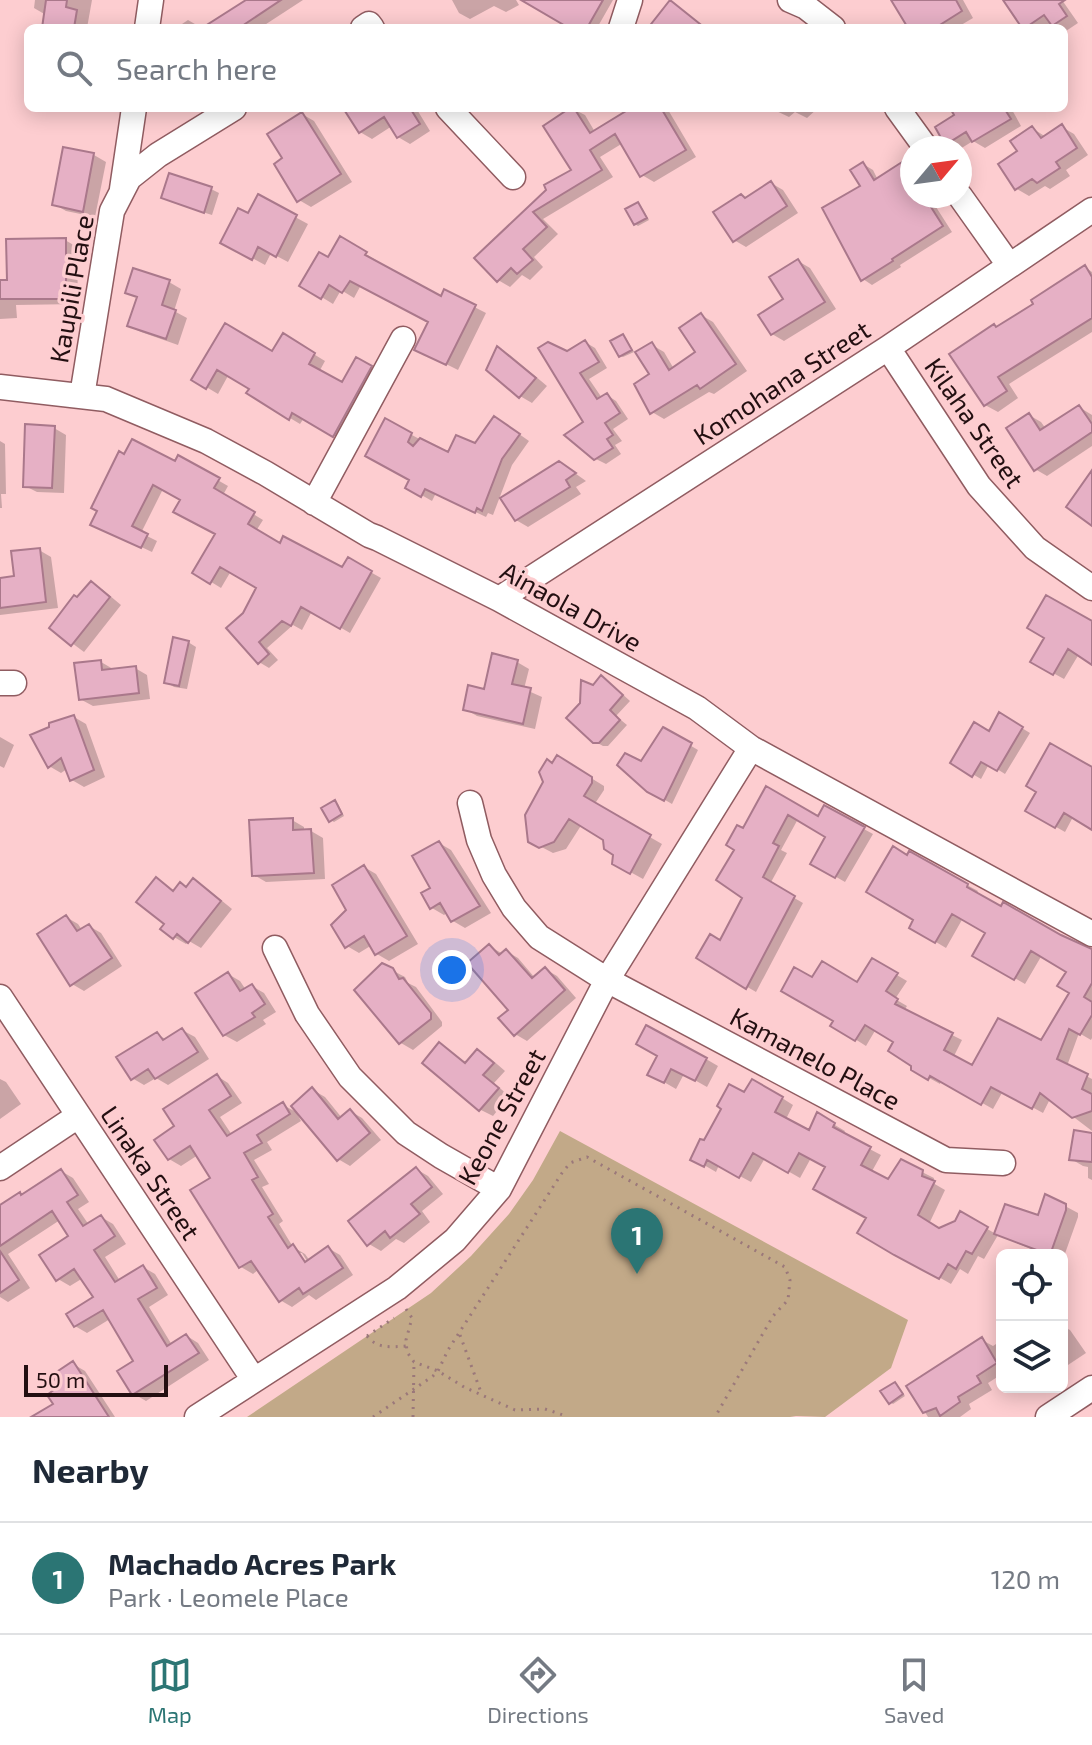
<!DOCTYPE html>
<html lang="en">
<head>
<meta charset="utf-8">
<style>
	body { margin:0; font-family:"Exo 2",sans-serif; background:#f6f6f7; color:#1f2937 }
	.controls { position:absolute; right:24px; bottom:24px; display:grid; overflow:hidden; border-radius:12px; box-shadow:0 4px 20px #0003 }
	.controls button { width:72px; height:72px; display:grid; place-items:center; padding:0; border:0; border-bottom:2px solid #e0e1e3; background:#fff; color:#1f2937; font:40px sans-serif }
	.compass { position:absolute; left:900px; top:136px; width:72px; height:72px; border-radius:50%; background:#fff; box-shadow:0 4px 20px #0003; rotate:61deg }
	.scale { position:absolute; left:24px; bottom:20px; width:144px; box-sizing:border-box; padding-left:8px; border:4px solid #230f11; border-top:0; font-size:22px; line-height:28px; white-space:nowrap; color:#230f11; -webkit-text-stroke:6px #fdcdd0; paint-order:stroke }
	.you { position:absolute; left:452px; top:970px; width:28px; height:28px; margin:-20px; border:6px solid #fff; border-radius:50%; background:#1a73e8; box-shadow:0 0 0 12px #1a73e833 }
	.badge { display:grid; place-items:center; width:52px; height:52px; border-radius:50%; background:#2b7574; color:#fff; font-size:26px; font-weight:700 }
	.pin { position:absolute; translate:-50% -66px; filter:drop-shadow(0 2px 4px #0008) }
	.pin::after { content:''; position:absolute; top:42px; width:28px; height:24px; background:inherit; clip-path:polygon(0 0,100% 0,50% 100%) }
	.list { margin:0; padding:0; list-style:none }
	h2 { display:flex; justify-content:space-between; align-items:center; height:104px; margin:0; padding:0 32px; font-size:34px }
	h2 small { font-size:26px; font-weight:400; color:#747a83 }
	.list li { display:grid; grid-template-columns:52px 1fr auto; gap:24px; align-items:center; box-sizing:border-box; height:112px; padding:0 32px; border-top:2px solid #e0e1e3 }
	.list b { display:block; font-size:30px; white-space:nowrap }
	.list p { margin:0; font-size:26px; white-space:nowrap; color:#747a83 }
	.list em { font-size:26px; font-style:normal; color:#747a83 }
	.icon { flex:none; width:44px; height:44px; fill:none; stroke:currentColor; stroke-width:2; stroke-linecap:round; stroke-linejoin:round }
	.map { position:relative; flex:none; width:1092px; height:1417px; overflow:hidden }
	.search { position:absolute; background:#fff; box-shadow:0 4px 20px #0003; left:24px; right:24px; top:24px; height:88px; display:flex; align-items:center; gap:20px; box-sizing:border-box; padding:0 28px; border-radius:12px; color:#747a83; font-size:30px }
	.sheet { height:216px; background:#fff }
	nav { display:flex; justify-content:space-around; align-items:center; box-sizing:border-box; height:112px; border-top:2px solid #e0e1e3; background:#fff; font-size:22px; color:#747a83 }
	nav a { display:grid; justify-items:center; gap:4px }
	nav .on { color:#2b7574 }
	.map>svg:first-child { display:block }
	.green { fill:#c2a988 }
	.shadow { fill:#0003; fill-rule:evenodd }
	.building { fill:#e6b0c5; stroke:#aa788b; stroke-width:2 }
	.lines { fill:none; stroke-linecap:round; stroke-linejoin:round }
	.minor-casing { stroke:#905c61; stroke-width:27 }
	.path { stroke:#9b787a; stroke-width:3; stroke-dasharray:2 6; stroke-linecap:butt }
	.minor { stroke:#fff; stroke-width:24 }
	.labels { text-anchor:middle; stroke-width:7; stroke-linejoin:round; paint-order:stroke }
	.street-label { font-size:26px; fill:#230f11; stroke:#fdcdd0 }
</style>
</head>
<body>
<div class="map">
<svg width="1092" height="1417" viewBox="0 0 1092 1417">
	<rect width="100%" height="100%" fill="#fdcdd0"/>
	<!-- green -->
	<path class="green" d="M560 1131 908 1320 891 1368 825 1417 796 1416 790 1417H247L431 1293 471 1256 509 1214 533 1180Z"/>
	<!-- shadow -->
	<path class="shadow" d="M35 0H98H92L87 28H44L46 15 34 8Z
		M249 0H303L260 28H205Z
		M452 0H516L519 5 506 12 494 6 470 19 459 13Z
		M541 0H613L597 28H573Z
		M893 0H963L973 18 956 28H910Z
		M1006 0H1062L1078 23 1066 31 1064 28 1053 24 1046 28H1025Z
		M188 20 200 27V28H176Z
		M345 108H416L430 131 410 144 398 137 392 126 372 139 360 132Z
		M635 108H667L696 157 654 182 642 175 623 143 600 157 613 177 543 219 558 234 534 257 543 267 530 280 522 275 510 287 498 280 477 258 574 171 573 109 585 115 595 132Z
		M770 108H818L807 118 795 112 789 117Z
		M956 108H1011L1021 126 985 148 973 141 960 149 947 143 957 116Z
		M302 114 314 121 352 182 311 207 299 200Z
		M1062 127 1074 134 1088 155 1066 170 1070 176 1050 189 1045 186 1029 196 1017 189 1001 165 1020 152 1032 128 1046 137Z
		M65 149 94 155 106 162 95 217 66 211 54 204Z
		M863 164 873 170 878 180 902 164 912 170V196H929L952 232 900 265 901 267 872 285 863 279Z
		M771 183 783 190 798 213 746 247 734 240 742 196 747 199Z
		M211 189 219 193 212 215 171 202 163 197Z
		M258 197 308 224 288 262 271 253 265 265 223 242 249 215Z
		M638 204 641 206 649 220 638 226 635 224Z
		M341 239 376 260 374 263 442 299 445 292 486 313 458 370 428 355 431 321 361 285 354 298 341 290 333 304 302 285 329 260Z
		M65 240 77 247 78 304 16 305 17 318 0 319V282L9 281Z
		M798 261 810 268 836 309 784 341 772 334Z
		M1085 267 1092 272V332L1009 384 1018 398 998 412 985 405 997 329 1036 304Z
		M169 282 181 289 174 311 187 318 178 345 141 332 129 326 138 298 128 292Z
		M701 315 713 322 747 371 714 394 709 392 664 419 652 412V345L664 352 674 369 698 352Z
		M225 325 273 354 284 336 325 361 319 372 342 385 357 359 381 374 345 442 304 418 300 424 290 418 252 388 229 374 218 394 193 379Z
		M623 336 626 338 634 352 623 357 620 356Z
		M585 342 595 348 607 368 589 379 602 398 607 395 616 401 628 419 613 429 622 441 615 445 621 454 606 464 596 459 567 353Z
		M498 349 510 355 547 386 532 403 520 396 489 370Z
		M1079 407 1092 415V446L1047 476 1035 469 1029 415 1041 422 1046 429Z
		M386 421 449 455 476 446 505 424 529 441 512 465 493 515 488 513 486 517 436 493 432 501 418 493Z
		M54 428 66 435 64 493 37 492 25 486Z
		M0 441 5 444 6 494H1L2 508H0Z
		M179 458 228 486 223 495 263 520 256 531 280 545 343 570 349 560 381 578 350 633 312 611 302 630 293 625 267 648 278 660 269 668 259 662 245 614 259 587 231 571 221 588 195 572 218 534 183 499 163 489 141 533 157 541 152 552 103 529 176 463Z
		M572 471 586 481 576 487 581 494 528 527 516 520Z
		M39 550 51 557 58 608 0 615V580L16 578Z
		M91 583 103 590 121 605 84 652 52 628Z
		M1092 624V662L1079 654 1064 679 1033 662Z
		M188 642 196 647 187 689 174 687 166 682Z
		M101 662 113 669 135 668 147 675 150 699 93 706 80 699Z
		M517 662 529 669 524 689 542 697 535 729 477 716 465 709Z
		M602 678 609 682 630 701 616 716 627 725 608 746H603L594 741 593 687Z
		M1000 715 1030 733 1005 774 989 764 981 779 952 762 989 733Z
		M74 717 86 724 105 777 84 787 72 780 67 769 61 773 49 766Z
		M664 730 698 750 672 804 648 790Z
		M0 737 14 745 4 768 0 766Z
		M553 765H570L604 786V790L594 805 662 844 643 879 614 863 615 855 605 839 582 824 566 849 553 853 530 841Z
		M1092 770V827L1073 817 1065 832 1028 811Z
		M767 789 819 818 825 808 873 834 845 882 812 863 828 836 798 819 781 850 787 853 770 884 803 903 756 992 698 958 721 942 744 898 736 849 744 831Z
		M335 802 338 804 344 816 334 822 331 820Z
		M292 820 304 827V831H311L323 838 325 879 266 882 254 875Z
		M439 843 451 850 491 913 465 928 453 921 448 912 444 915 432 908Z
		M910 854 978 891 976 894 1060 937 1092 950V1038L1091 1040 1079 1033 1067 1066 1092 1079V1131L1050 1099 1043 1113 1003 1091 993 1109 941 1080 940 1084 913 1069 914 1065 896 1041 876 1029 866 1046 833 1025 836 1020 813 980 858 985 873 961 907 981 895 999 907 1006 904 1011 962 1040 953 1058 973 1068 1041 1043 1071 992 1069 971 1042 955 1025 984 975 955 988 932 963 918 946 948 911 927 916 919 908 857Z
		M364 867 376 874 418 944 389 961 377 954 372 945 359 953 347 946 349 910Z
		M156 879 175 892 187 889 193 881 205 887 232 909 201 948 189 941 186 944 174 937 167 923Z
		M66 917 78 924 82 930 89 926 101 933 122 966 84 991 72 984Z
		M489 946 503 954 506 951 518 958 535 978 545 969 557 976 576 998 527 1041 515 1034 510 1010Z
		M382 965 405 977 408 983 416 987 442 1022V1026L413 1050 401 1043Z
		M228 974 240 981 246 990 252 986 264 993 276 1012 263 1020 266 1024 237 1042 224 1035Z
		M182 1030 195 1037 209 1059 168 1085 156 1078 144 1085 132 1078 157 1034 167 1040Z
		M440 1044 467 1064 478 1051 490 1058 505 1071 494 1083 509 1096 493 1116 481 1110 425 1062Z
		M660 1056 706 1059 718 1066 707 1087 684 1074 676 1089 650 1074Z
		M217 1076 228 1083 242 1103 220 1117 232 1135 283 1105 296 1112 301 1121 267 1142 272 1150 254 1160 269 1184 262 1187 283 1221 279 1224 293 1247 305 1254 310 1261 328 1248 340 1255 353 1275 316 1300 309 1295 292 1307 280 1300 259 1269 253 1274 241 1267 212 1179 198 1155 181 1166 169 1159 177 1127ZM297 1253H302L312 1269 309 1271Z
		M0 1079 6 1082 21 1104 0 1119Z
		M313 1090 325 1097 342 1118 350 1111 362 1118 381 1140 350 1166 338 1159Z
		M745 1095 782 1098 793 1105 786 1119 810 1133 818 1115 845 1131 843 1135 881 1155 871 1173 889 1182 922 1172 934 1178 933 1183 945 1190 929 1224 939 1230 956 1223 961 1214 996 1234 1065 1206 1078 1213V1217L1062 1262V1255H1045L998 1235 984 1259 978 1256 968 1274 960 1269 951 1284 860 1232 868 1218 827 1166 811 1158 800 1178 765 1158 751 1182 719 1165 716 1172 704 1165V1143Z
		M1092 1135V1180L1088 1178V1167L1083 1166 1071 1159Z
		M416 1169 428 1176 443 1194 422 1211 430 1222 404 1243 396 1239 381 1251 369 1244Z
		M61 1171 73 1178 89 1202 78 1209 89 1225 101 1217 113 1224 126 1244 105 1257 120 1281 143 1267 155 1274 168 1295 149 1307 172 1345 187 1336 198 1343 209 1360 146 1401 134 1394 136 1361 110 1319 87 1333 75 1326 96 1298 83 1278 70 1286 58 1279 71 1237 60 1220 8 1254 30 1288 8 1302 0 1297V1224L22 1196Z
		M1062 1326 1070 1330 1086 1353 1062 1369Z
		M982 1340 993 1346 1002 1340V1374L988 1383 992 1390 969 1404 971 1409 960 1417H928L909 1387Z
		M73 1364 85 1371 115 1417H35L56 1405Z
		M895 1384 905 1396 893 1404 890 1402Z"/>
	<!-- building -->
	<path class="building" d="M46 0H67L66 7 77 10 74 28H42Z
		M246 0H281L239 28H202Z
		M521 0H603L587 28H569Z
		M670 0 705 28H648Z
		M891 0H956L962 11 935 28H908Z
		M1003 0H1065L1059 4 1067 16 1052 26 1044 15 1025 28H1022Z
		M343 108H410L420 124 397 138 384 117 359 133Z
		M570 108H574L590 133 631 108H661L686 150 640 177 615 134 590 150 602 170 533 212 547 227 523 249 533 260 517 274 511 268 497 282 474 258 546 190 544 185 571 170 543 126Z
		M950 108H1004L1011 119 972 142 966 132 945 145 935 127 954 115Z
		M302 112 341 174 297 202 274 164 282 158 267 134Z
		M1062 124 1077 148 1056 162 1060 168 1037 183 1032 179 1015 190 998 164 1017 151 1010 141 1032 126 1041 138Z
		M63 147 94 153 83 212 52 205Z
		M863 162 874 180 902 162 912 177V196H924L943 226 892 259 893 261 861 281 822 208 860 186 850 170Z
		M169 173 212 187 204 213 161 198Z
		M771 181 787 206 733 242 713 212 741 194 745 198Z
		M258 194 297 215 276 257 258 247 252 260 220 243 238 208 248 213Z
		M638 202 647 218 634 225 625 209Z
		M340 236 367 252 365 255 441 296 444 289 476 305 446 365 414 350 428 322 350 281 342 293 329 285 321 299 299 286 319 252 328 257Z
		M66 238V299H0V280H7L6 239Z
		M798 259 825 302 771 335 758 315 783 299 769 277Z
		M1085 265 1092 277V318L998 377 1007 391 984 406 949 354 994 324 996 327 1033 304 1031 300Z
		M133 268 170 280 162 305 176 310 166 339 127 326 137 297 125 293Z
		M701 313 736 364 700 389 697 385 650 414 634 384 649 374 635 352 652 342 669 370 695 352 679 328Z
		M225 323 272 351 283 333 315 353 309 364 342 382 356 357 372 366 333 437 292 413 289 420 246 393 249 389 217 370 206 389 191 380Z
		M623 334 632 350 619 357 610 341Z
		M585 340 599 362 580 373 597 399 607 393 620 413 605 423 613 435 607 439 613 448 594 460 564 435 583 422 538 348 548 342 567 351Z
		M497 346 536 378 519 398 486 370Z
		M1079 405 1092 424V432L1034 471 1006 428 1029 413 1040 430Z
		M494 416 520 434 502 459 482 511 477 508 475 513 425 489 421 497 405 488 409 480 365 456 385 418 412 433 408 442 413 446 420 438 448 452 456 435 475 443Z
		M25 424 55 426 52 488 23 487Z
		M132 439 175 461 178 455 220 478 214 488 255 512 248 524 280 543 283 536 342 567 348 557 372 571 340 629 301 607 291 626 282 621 259 642 269 654 258 664 226 628 243 613 256 588 220 567 210 584 192 573 215 534 173 512 180 500 153 485 132 526 148 534 141 548 90 525 97 511 91 508 119 451 124 454Z
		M559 461 576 473 566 480 570 487 515 521 500 498Z
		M1092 470V526L1066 507Z
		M40 548 46 602 0 608V578L14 576 11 551Z
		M91 581 110 597 71 646 49 628 74 595 77 597Z
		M1046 595 1092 621V665L1068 649 1053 675 1030 662 1044 638 1027 628Z
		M173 637 189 641 179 686 164 683Z
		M492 653 518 660 512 684 531 688 523 724 463 710 468 685 484 689Z
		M101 660 102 670 136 666 139 693 79 700 74 663Z
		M601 675 623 695 610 710 620 720 599 743H593L566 718 580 703 581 680 593 685Z
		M999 712 1023 727 997 771 981 762 972 777 950 763 974 722 989 731Z
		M74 715 94 770 70 781 61 758 48 768 30 735 49 727V723Z
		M663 727 692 743 664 801 647 792 617 765 625 753 641 761Z
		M1050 743 1092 767V830L1064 813 1055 828 1025 811 1036 792 1026 786Z
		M557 755 592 777V783L584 796 651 835 630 874 612 864 613 855 604 849 603 840 569 819 554 842 539 848 528 842 525 815 543 782 539 772 547 759 552 763Z
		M766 786 818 816 824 805 865 827 835 878 810 864 825 837 788 815 773 843 779 846 763 877 795 896 746 989 696 958 710 934 720 940 742 898 716 880 734 850 726 845 737 825 743 828Z
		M335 800 342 814 329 822 321 808Z
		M293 818V830L311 829 314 873 252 876 249 820Z
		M439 841 480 906 451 922 440 903 430 909 421 893 430 888 412 856Z
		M893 846 907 855 909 851 968 884 967 887 1001 906 1003 902 1061 935 1092 949V983L1084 997 1092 1002V1015L1080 1035 1069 1029 1057 1059 1088 1074 1082 1089 1092 1094V1111L1072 1118 1040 1093 1032 1109 991 1087 981 1105 930 1076 928 1080 911 1070V1066L888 1051 893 1042 865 1025 855 1041 830 1026 833 1021 781 991 794 967 812 977 822 961 857 982 872 958 898 973 886 991 898 999 895 1004 953 1033 944 1050 972 1065 998 1018 1041 1040 1069 993 1057 986 1066 972 1031 951 1014 980 972 956 985 933 952 914 935 943 909 928 913 920 866 892Z
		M364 865 407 936 375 955 364 936 345 948 331 925 346 910 332 885Z
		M156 877 173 891 180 882 186 887 193 878 221 901 188 943 177 934 173 939 160 929 164 924 136 902Z
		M66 915 77 931 89 924 112 958 70 986 37 934Z
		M489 944 499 955 506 949 532 978 545 967 565 990 514 1036 498 1018 508 1010 467 963Z
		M382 963 393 968 399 979 403 978 431 1013V1019L399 1044 354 990Z
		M228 972 240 991 252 984 265 1004 252 1013 255 1017 223 1036 195 993Z
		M646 1025 707 1058 695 1081 671 1069 664 1083 647 1075 657 1056 636 1044Z
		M182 1028 198 1052 155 1079 148 1069 131 1080 116 1057 157 1032 163 1040Z
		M439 1042 465 1063 477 1049 494 1063 483 1075 499 1088 479 1111 422 1063Z
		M217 1074 231 1096 209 1110 227 1136 283 1102 290 1114 257 1135 262 1143 244 1153 258 1177 252 1180 273 1214 268 1217 288 1248 293 1244 305 1262 328 1246 343 1268 303 1294 299 1288 279 1302 251 1261 239 1268 190 1190 210 1178 190 1146 168 1160 154 1140 174 1126 163 1109Z
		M752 1079 783 1097 775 1112 809 1130 817 1112 835 1123 833 1127 871 1147 861 1165 888 1179 901 1159 923 1170 922 1176 935 1181 918 1215 939 1228 955 1221 960 1211 988 1227 972 1254 966 1251 956 1269 948 1264 939 1279 894 1255 857 1233 866 1218 813 1189 825 1167 799 1153 788 1173 753 1153 739 1178 707 1160 704 1167 690 1160 700 1139 704 1140 721 1109 717 1106 729 1084 744 1092Z
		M312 1087 338 1119 350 1109 370 1133 337 1161 291 1106Z
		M1074 1130 1092 1133V1162L1069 1160Z
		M416 1167 432 1187 411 1204 420 1214 390 1238 385 1231 367 1246 348 1221Z
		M61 1169 78 1195 67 1202 83 1226 101 1215 115 1236 94 1250 115 1282 143 1265 157 1288 138 1299 167 1346 186 1334 199 1353 132 1395 117 1371 133 1361 103 1310 74 1327 66 1314 93 1297 74 1269 56 1281 39 1255 68 1236 52 1211 0 1246V1205L20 1192 21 1195Z
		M1045 1194 1066 1204V1210L1050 1255 994 1234 1005 1204 1038 1215Z
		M0 1251 19 1280 0 1293Z
		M982 1337 997 1363 977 1376 981 1383 958 1397 960 1402 940 1416 936 1408 923 1413 906 1386Z
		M73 1361 109 1417H31L53 1404 47 1395 59 1386 52 1375Z
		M895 1382 903 1394 889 1404 880 1391Z"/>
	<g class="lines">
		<defs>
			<path id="minor" d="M790 0 806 7 833 28
				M147 28 151 0
				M363 28 369 24 372 28
				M621 28 630 0
				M448 108 513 177
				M897 108 926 148
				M122 189 134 108
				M960 196 1009 265
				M888 348 979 486 1035 548 1092 588
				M0 387 106 399 206 441 265 473 369 535 377 538 499 599 697 708 751 748 1092 934
				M82 396 112 211 129 178 158 155 234 108
				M314 503 403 339
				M499 599 888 348 1092 210
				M0 683H14
				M470 803 479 840 494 875 514 908 539 937 607 980 946 1160 1003 1163
				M275 948 307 1014 350 1077 406 1133 441 1156 499 1189
				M0 997 254 1380
				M0 1168 78 1116
				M197 1417 397 1288 455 1240 499 1189 607 980 751 748
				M1048 1417 1092 1388"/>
		</defs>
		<!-- minor casing -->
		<use href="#minor" class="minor-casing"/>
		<!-- path -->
		<path class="path" d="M406 1309 412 1318 406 1340 407 1352 414 1362 438 1371 464 1387 515 1410 545 1409 563 1415 565 1417
			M460 1335 482 1395
			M367 1336 394 1318
			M367 1336C377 1349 391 1347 407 1346
			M373 1417 433 1376 438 1371 448 1350 562 1173 570 1163 587 1157 785 1267 790 1280 788 1300 773 1316 715 1417
			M413 1417 414 1362"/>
		<!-- minor -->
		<use href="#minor" class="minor"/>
	</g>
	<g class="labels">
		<!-- street labels -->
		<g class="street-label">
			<text transform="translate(72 289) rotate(-80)" y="9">Kaupili Place</text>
			<text transform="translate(782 383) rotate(-33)" y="9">Komohana Street</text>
			<text transform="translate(974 423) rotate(55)" y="9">Kilaha Street</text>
			<text transform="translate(571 607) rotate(29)" y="9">Ainaola Drive</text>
			<text transform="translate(815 1059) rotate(28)" y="9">Kamanelo Place</text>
			<text transform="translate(502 1117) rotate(-61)" y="9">Keone Street</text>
			<text transform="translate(150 1173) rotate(56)" y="9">Linaka Street</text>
		</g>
	</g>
</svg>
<div class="controls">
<button><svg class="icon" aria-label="locate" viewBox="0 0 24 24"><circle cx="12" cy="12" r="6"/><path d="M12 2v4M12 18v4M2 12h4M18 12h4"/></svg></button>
<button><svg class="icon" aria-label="layers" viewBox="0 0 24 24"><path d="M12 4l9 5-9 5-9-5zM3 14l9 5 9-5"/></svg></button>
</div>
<svg class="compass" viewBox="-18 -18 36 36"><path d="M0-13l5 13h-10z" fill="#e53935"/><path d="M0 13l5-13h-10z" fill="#747a83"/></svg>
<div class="scale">50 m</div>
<div class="you"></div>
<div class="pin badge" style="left:637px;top:1274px">1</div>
<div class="search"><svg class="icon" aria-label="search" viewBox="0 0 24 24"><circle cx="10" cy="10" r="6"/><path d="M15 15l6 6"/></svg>Search here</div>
</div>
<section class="sheet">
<h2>Nearby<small></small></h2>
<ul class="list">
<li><span class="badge">1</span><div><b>Machado Acres Park</b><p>Park · Leomele Place</p></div><em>120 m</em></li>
</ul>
</section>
<nav>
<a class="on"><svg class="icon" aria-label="map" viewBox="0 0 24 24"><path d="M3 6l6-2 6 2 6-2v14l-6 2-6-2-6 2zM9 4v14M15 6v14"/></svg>Map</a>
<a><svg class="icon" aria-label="directions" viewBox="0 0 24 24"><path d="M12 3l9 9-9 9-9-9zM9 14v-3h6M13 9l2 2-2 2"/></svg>Directions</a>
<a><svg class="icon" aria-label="saved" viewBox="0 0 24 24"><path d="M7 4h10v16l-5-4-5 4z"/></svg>Saved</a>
</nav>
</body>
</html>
